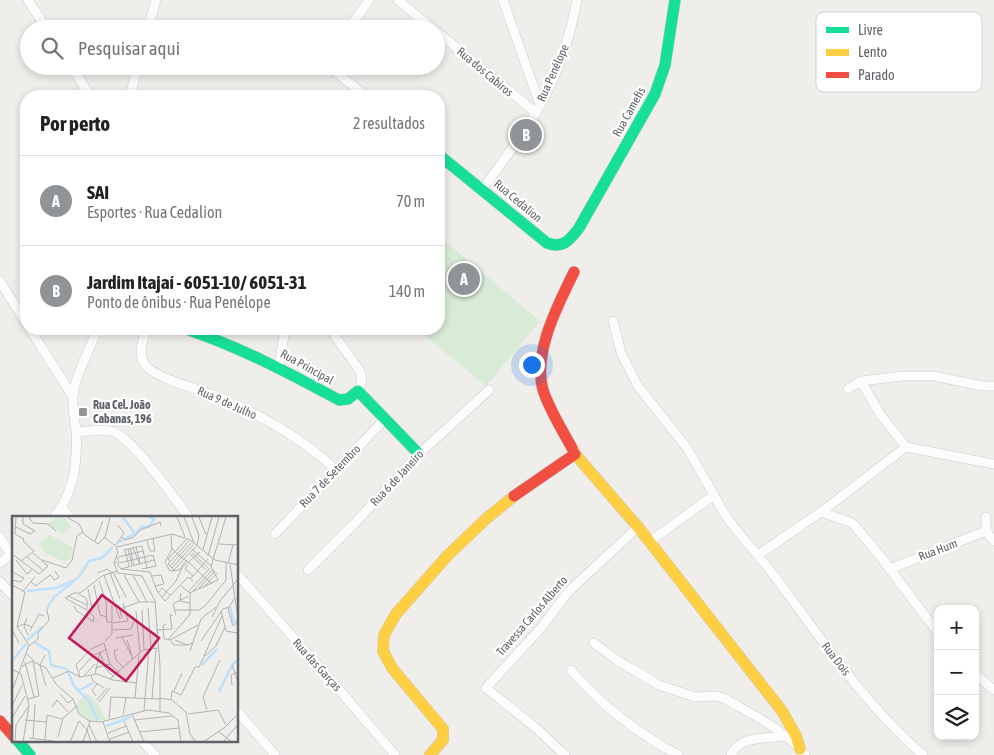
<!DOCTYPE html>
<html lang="pt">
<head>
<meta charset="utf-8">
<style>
	body { margin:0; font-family:"Asap Condensed",sans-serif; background:#f2f2f2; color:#222 }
	.controls { position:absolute; right:15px; bottom:15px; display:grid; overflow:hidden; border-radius:10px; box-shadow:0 2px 8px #0003 }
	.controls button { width:45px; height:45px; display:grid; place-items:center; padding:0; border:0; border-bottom:1px solid #e0e0e0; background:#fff; color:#222; font:25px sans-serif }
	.you { position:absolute; left:531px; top:364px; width:18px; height:18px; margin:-12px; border:4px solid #fff; border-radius:50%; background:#1a73e8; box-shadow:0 0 0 8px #1a73e833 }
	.badge { display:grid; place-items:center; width:32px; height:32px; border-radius:50%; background:#919496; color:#fff; font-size:16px; font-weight:700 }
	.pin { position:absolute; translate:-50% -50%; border:2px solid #fff; box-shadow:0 1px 5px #0006 }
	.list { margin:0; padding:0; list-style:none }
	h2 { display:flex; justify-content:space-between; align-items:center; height:65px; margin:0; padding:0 20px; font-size:21px }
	h2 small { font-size:16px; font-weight:400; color:#767676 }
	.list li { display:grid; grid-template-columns:32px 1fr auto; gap:15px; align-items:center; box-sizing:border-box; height:90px; padding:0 20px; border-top:1px solid #e0e0e0 }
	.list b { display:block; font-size:19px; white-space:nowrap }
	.list p { margin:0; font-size:16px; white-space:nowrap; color:#767676 }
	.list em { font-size:16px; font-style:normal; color:#767676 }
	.icon { flex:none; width:28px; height:28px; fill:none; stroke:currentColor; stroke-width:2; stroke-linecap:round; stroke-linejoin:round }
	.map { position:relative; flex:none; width:994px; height:755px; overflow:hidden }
	.search { position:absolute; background:#fff; box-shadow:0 2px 8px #0003; left:20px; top:20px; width:425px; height:55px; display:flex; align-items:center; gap:12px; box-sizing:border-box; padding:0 18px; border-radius:28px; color:#767676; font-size:19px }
	.panel { position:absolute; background:#fff; box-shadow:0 2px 8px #0003; left:20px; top:90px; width:425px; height:245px; border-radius:20px }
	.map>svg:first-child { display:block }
	.green { fill:#d8ebd6 }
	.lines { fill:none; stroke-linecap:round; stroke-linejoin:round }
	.street-casing { stroke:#cbcccc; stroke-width:10 }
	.fast-casing { stroke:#cacacb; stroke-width:12 }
	.slow-casing { stroke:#cacacb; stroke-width:12 }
	.jam-casing { stroke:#cacacb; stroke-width:12 }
	.street { stroke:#fdfcfc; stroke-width:9 }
	.fast { stroke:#16e098; stroke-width:11 }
	.slow { stroke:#ffcf43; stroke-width:11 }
	.jam { stroke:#f24e42; stroke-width:11 }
	.poi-dot { fill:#919496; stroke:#fff; stroke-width:2 }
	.labels { text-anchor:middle; stroke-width:4.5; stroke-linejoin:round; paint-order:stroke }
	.street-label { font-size:12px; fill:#5f6368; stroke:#fff }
	.poi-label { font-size:12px; font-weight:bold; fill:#5f6368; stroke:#fff; text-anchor:start }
	.inset-river { fill:none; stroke:#bfe0f9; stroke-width:2.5 }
	.inset-road { fill:none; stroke:#b1b2b2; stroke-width:1 }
	.view { fill:#c2185b; fill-opacity:0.15; stroke:#c2185b; stroke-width:2.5 }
	.inset-edge { fill:none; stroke:#5f6368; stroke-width:2.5 }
	.key { fill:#fff; stroke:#cfd0d2; stroke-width:1 }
	.key-label { font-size:14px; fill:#5f6368 }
</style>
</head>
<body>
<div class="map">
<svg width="994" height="755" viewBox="0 0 994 755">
	<rect width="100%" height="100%" fill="#efeeea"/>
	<!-- green -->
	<path class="green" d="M439 236 540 321 486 386 417 329H439Z"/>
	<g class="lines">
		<defs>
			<path id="street" d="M28 0 47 29
				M398 0 433 29
				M503 0 540 105
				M148 29 156 0
				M348 29 369 0
				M436 31 535 112
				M71 66 90 96
				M328 66 366 96
				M130 96 138 66
				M482 190C504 159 529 128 546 94 561 64 571 33 577 0
				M0 281 26 323
				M613 321 621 353 638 386 687 448 714 495
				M30 329 73 397
				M146 329C143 340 137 355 146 366 158 379 198 389 216 396 259 414 302 438 336 470
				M330 329 360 371C363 379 362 383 358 391
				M279 366 285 329
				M861 381 880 414 906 447 994 464
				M848 389 861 381 902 376H934L982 386H994
				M76 432C87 431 100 429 111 431 131 435 175 499 189 518
				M62 507 70 518
				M821 512 906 447
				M986 517V531L994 541
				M53 518C74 494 78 462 76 431 75 420 72 408 73 397 75 374 90 351 97 329
				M275 534 385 419
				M0 537 10 554
				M649 542 714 495C727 524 754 549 773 574 820 637 863 703 923 755
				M758 555 821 512 850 522 854 525 877 552 938 633
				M0 563 14 552
				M890 569 986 531
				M308 570 354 524 419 454 489 390
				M238 575 324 672 395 755
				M0 582 14 597
				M594 643 618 661 659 685 695 697 717 696 725 699C753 715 784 729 805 755
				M571 670C601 705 637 733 678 755
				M975 674 994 690
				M238 712 275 755
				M142 741 155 755
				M565 755 536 728 486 688 541 628 568 592 638 527
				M731 755C740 735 767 739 785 736"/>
			<path id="fast" d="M439 155 547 243C563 249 570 240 579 228L655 94 665 65 675 0
				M186 329C240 347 289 373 339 400L348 399 358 391 419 454
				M18 741 30 755"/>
			<path id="slow" d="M572 448 575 454 638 527 782 711 796 736 800 749
				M430 755 443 740V729L392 668 383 651 384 635 396 614 448 555 487 518 514 496"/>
			<path id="jam" d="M572 448C562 430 551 412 544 393 531 355 558 305 574 272
				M514 496 575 454
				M0 721 14 737"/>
		</defs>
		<!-- street casing -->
		<use href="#street" class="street-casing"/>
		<!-- fast casing -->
		<use href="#fast" class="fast-casing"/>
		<!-- slow casing -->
		<use href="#slow" class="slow-casing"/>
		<!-- jam casing -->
		<use href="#jam" class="jam-casing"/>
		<!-- street -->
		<use href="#street" class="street"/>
		<!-- fast -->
		<use href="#fast" class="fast"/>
		<!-- slow -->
		<use href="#slow" class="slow"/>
		<!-- jam -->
		<use href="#jam" class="jam"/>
	</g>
	<!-- markers -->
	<rect class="poi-dot" x="78" y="407" width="10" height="10" rx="2.5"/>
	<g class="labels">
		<!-- street labels -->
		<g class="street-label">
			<text transform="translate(485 72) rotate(40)" y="4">Rua dos Cabiros</text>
			<text transform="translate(553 73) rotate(-66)" y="4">Rua Penélope</text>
			<text transform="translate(629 112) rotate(-61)" y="4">Rua Camefis</text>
			<text transform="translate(518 201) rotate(40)" y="4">Rua Cedalion</text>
			<text transform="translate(307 367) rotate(29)" y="4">Rua Principal</text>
			<text transform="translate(227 403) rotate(24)" y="4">Rua 9 de Julho</text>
			<text transform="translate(330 476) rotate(-46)" y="4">Rua 7 de Setembro</text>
			<text transform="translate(397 478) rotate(-47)" y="4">Rua 6 de Janeiro</text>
			<text transform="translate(938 550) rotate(-21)" y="4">Rua Hum</text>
			<text transform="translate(532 616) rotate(-49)" y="4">Travessa Carlos Alberto</text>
			<text transform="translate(836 659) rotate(52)" y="4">Rua Dois</text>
			<text transform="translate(317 665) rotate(48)" y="4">Rua das Garças</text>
		</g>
		<!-- poi labels -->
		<g class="poi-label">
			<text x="93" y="409">Rua Cel. João<tspan x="93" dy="14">Cabanas, 196</tspan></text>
		</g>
	</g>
	<!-- overview -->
	<g transform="translate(12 516)">
		<rect width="226" height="226" fill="#efeeea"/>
		<path d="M45 1 53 2 59 11 50 19 36 7ZM38 19 62 32 58 43 52 46 33 37 27 27ZM75 178 82 183 95 204 78 205 67 197 64 187Z" fill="#d8ebd6"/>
		<path class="inset-river" d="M111 1 123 18M123 18 130 11H137L142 3 137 1M107 26 122 18M15 75 44 72 63 64M218 91 222 107M34 94 42 81 67 61 77 45 90 42 101 31M15 124 30 111M22 126 37 135 39 149 55 153 62 170 76 184 86 204M0 145 14 128M190 149 205 133M66 175 81 167M207 176 220 149 227 143M94 210 119 201"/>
		<path class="inset-road" d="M4 1 3 18 12 23 11 25M17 1 21 7 36 8 44 15M98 1 93 22 105 31 160 18 178 24 203 44 227 49M165 1 173 21M172 1 182 27M180 1 187 20 185 29M187 1 194 19M56 2 67 8 72 18 86 28 94 20M4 11 18 18 23 15 11 8V1M159 19 160 33 153 46 158 55 167 54 188 36M110 21 113 24 122 21 128 14 148 6 149 10M83 25 91 5M135 25 138 35H143L141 23M177 25 156 48 162 54 183 31M207 28 227 29M104 29 112 17 106 9M124 31 128 47M104 32 106 36 102 47 106 57 130 60 143 85 148 150V195M118 32 122 49M121 32 128 49M116 33 120 49M160 33 174 45 169 51M112 34 130 30 135 52M113 34 117 50M191 34 200 1M180 37 196 52M0 38 27 58 36 50 21 37M178 38 194 54M196 40 207 1M15 41 31 54M105 41 107 47 141 39 144 50 130 53M106 41 131 35M4 44 15 58 20 54M30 44 54 52 60 44 65 20 71 16M174 44 200 68M9 45 22 35 11 25M103 45 109 53 138 56 145 75 153 85 176 61 181 65M158 46 156 43 174 24M216 47 221 29M218 48 226 103 222 110M176 49 173 53 181 60M158 50 179 27M199 50 214 1M160 52 181 29M109 53 142 44M0 56 12 62 9 66 0 64M101 56 114 81M85 57 95 53 100 57M98 57 108 83M92 59 108 103M112 59 127 86H143M121 59 135 86M140 60 149 59 152 68 143 70M179 62 196 43M87 65 94 85 95 106H100M19 66 24 70 38 59 43 64 47 61 43 55M0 69 13 76 5 111 17 129 0 175M82 69 88 99 95 101M169 70 178 77 206 64 199 50 181 34M192 71 205 57M187 72 203 55M76 73 80 93M11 75 23 61M181 75 201 53M176 76 198 52M146 77 150 72 158 79M169 77 168 85 178 87M67 78 74 82 76 89M56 80 75 89V93M150 81 164 65 170 52M62 90 65 95 82 106M102 90H107L110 102M136 92 139 132M108 93 127 86M130 94 132 133M162 94H187L193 90 214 64V47M124 95 128 137M209 95 214 115 225 117M164 99 161 88 176 80M200 101 208 85 227 62M15 102 12 110 16 119M81 106 82 101 75 94 53 82 62 77H68L90 60 105 55M101 107 116 105 111 87M154 108 151 110 152 123 158 124 186 109M221 110 216 93 222 83M5 111 12 108 20 111M0 113 7 127M160 113 158 98 161 100M101 114 119 113 123 103M144 114 160 113M18 115 27 98 32 100M110 121 121 143M103 122 121 119M115 124 120 140M156 124 178 98V77M163 124 175 129 181 127M93 125 100 118V89M159 125 162 129H175M189 125 211 93 217 91M17 130 26 123V117L37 104 35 94M106 133 102 135 104 144 112 152M178 135 189 103 204 91M88 136 93 152 102 161M14 137 21 144 27 180 16 183M33 139 28 149 34 170M192 140 210 100M13 146 22 181M220 149 227 169M9 151 20 145 34 152 44 168 61 183 67 198 77 205 89 206 136 194 157 197 166 204 169 226M83 152 98 148M0 153 9 158 17 189 11 226M67 155 82 139 95 133M83 158 88 136M79 159 81 165 92 172M68 161 64 149 79 133 92 127 98 148 107 157M71 161 83 148M41 162 57 155 68 161 85 158 101 164 125 167M98 163 131 134 146 132M220 169 219 159 227 155M162 175 170 157M48 178 56 187 61 183M84 180 80 174 85 168M123 182 127 139M147 182 160 184 174 196 178 218 184 226M140 183 144 133M85 184 95 172M159 184 160 175 169 179 183 151H187L192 141 204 130 213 111M87 186 98 172M0 190 10 169M40 191 45 184 56 196M195 194 191 181 208 144M132 195 137 133M120 198 132 226M176 198 206 194 214 209M111 199 114 182M0 202 13 180M97 203 99 181 147 183M13 204 34 206M122 204 160 200M112 205 121 226M91 206 98 226M77 209 85 226M128 216 167 212M207 216 220 226M96 217 114 210M46 221 51 202 65 190M17 222 41 225M21 223 23 188M98 223 117 216M33 224 35 199 50 203M3 226 4 209 16 191M58 226 67 205 75 214 79 226M71 226 78 205M191 226 212 212 227 197M211 226 227 207"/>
		<path class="view" d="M90 79 147 122 114 165 57 122Z"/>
		<rect width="226" height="226" class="inset-edge"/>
	</g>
	<!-- legend -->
	<rect x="816" y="12" width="166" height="80" rx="8" class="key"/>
	<rect x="826" y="27" width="23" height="6" fill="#16e098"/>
	<rect x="826" y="49" width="23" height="7" fill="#ffcf43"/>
	<rect x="826" y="72" width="23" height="6" fill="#f24e42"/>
	<g class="key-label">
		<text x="858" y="35">Livre</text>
		<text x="858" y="57">Lento</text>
		<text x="858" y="80">Parado</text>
	</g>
</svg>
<div class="controls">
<button>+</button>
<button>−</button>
<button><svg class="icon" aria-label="layers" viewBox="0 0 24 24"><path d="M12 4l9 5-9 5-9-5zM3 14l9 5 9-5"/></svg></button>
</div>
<div class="you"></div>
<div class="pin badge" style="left:464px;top:279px">A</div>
<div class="pin badge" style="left:526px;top:135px">B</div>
<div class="search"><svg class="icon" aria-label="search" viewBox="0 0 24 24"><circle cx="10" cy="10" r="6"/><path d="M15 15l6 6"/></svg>Pesquisar aqui</div>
<section class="panel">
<h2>Por perto<small>2 resultados</small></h2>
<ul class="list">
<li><span class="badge">A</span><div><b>SAI</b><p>Esportes · Rua Cedalion</p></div><em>70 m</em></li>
<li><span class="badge">B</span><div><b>Jardim Itajaí - 6051-10/ 6051-31</b><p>Ponto de ônibus · Rua Penélope</p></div><em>140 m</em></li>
</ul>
</section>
</div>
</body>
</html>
